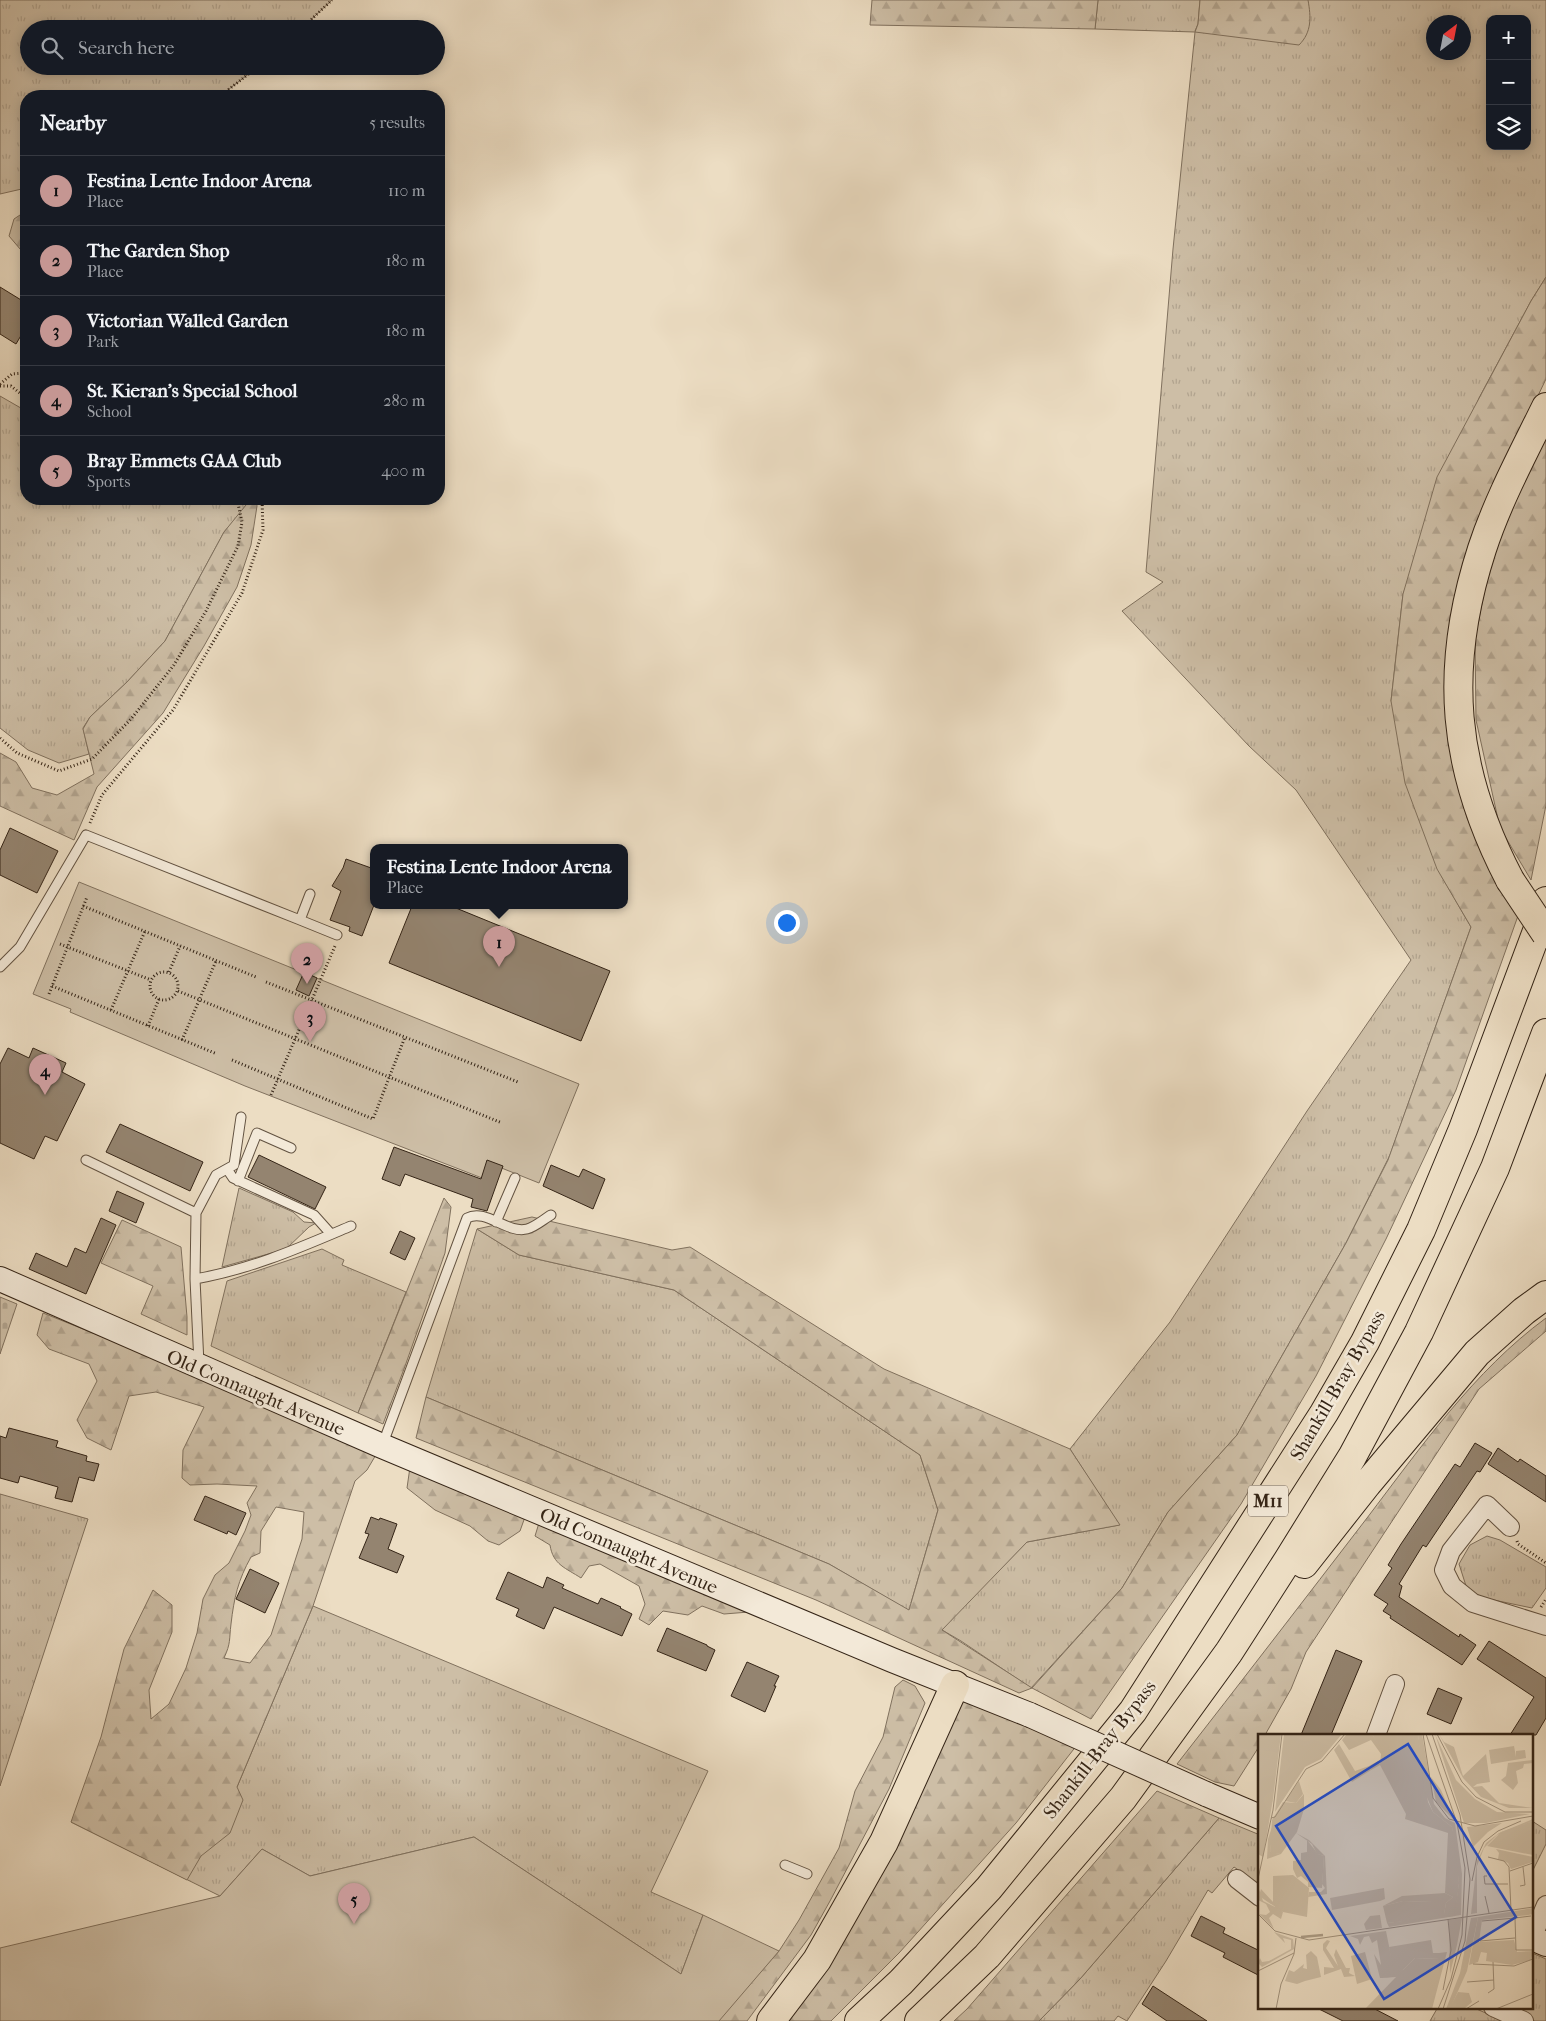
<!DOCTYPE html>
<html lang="en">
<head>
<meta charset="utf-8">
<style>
	body { margin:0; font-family:"IM FELL French Canon",serif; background:#242831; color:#f1f3f6 }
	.controls { position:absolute; right:15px; top:15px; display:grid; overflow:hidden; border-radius:10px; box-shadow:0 2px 12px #0003 }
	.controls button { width:45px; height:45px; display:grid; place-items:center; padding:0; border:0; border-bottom:1px solid #363941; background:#171b24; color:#f1f3f6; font:25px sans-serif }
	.compass { position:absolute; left:1426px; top:15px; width:45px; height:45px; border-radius:50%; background:#171b24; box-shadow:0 2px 12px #0003; rotate:32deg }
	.you { position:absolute; left:786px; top:922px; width:18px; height:18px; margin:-12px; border:4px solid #fff; border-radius:50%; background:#1a73e8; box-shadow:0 0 0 8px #1a73e833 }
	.badge { display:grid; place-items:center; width:32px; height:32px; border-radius:50%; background:#c59692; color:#111; font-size:16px; font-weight:700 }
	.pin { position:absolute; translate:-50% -41px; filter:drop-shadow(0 1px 2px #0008) }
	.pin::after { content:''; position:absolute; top:26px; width:18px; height:15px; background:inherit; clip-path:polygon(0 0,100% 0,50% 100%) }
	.popup { position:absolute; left:370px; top:844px; width:258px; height:65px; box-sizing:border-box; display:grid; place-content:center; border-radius:10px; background:#171b24; filter:drop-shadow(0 1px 4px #0005); font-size:16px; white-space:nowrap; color:#9ea1a6 }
	.popup b { font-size:19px; color:#f1f3f6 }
	.popup::after { content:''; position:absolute; left:50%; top:100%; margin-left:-10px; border:10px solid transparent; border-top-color:#171b24 }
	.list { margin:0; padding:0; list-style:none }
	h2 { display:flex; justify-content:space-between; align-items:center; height:65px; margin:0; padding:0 20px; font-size:21px }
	h2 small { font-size:16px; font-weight:400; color:#9ea1a6 }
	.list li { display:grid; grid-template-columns:32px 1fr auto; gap:15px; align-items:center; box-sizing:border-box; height:70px; padding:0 20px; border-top:1px solid #363941 }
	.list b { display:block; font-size:19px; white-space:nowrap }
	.list p { margin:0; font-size:16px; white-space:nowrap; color:#9ea1a6 }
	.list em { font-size:16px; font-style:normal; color:#9ea1a6 }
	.icon { flex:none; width:28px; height:28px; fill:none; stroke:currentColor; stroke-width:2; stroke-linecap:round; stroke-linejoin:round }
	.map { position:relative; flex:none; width:1546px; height:2021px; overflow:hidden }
	.search { position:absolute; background:#171b24; box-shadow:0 2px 12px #0003; left:20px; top:20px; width:425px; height:55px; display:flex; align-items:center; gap:12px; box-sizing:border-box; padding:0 18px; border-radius:28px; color:#9ea1a6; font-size:19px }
	.panel { position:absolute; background:#171b24; box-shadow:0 2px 12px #0003; left:20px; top:90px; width:425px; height:415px; border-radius:20px }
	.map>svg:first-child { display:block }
	.grass { fill:url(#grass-tufts); stroke:#80715e; fill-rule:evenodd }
	.forest { fill:url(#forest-firs); stroke:#80715e; fill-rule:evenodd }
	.cemetery { fill:url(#cemetery-stones); stroke:#80715e }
	.garden { fill:#cdbea6; stroke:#80715e }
	.building { fill:#948470; stroke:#342416 }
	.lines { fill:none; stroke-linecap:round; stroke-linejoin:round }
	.lane-casing { stroke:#625241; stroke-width:11 }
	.street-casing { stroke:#625241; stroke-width:20 }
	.secondary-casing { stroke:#342416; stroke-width:26 }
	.highway-casing { stroke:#342416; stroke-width:30 }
	.path { stroke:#342416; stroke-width:3; stroke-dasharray:1 2.5; stroke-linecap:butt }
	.lane { stroke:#f3e9d8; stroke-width:9 }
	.street { stroke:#f3e9d8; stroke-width:18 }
	.secondary { stroke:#f3e9d8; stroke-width:24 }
	.highway { stroke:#ecddc3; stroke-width:28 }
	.secondary-bridge-casing { stroke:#342416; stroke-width:26; stroke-linecap:butt }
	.highway-bridge-casing { stroke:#342416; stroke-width:30; stroke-linecap:butt }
	.secondary-bridge { stroke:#f3e9d8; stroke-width:24 }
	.highway-bridge { stroke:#ecddc3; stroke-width:28 }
	.labels { text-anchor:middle; stroke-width:5; stroke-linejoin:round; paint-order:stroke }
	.shield { fill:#f3e9d8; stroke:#6d5f50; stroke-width:1 }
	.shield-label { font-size:18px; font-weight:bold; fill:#342416 }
	.street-label { font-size:19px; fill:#342416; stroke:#f3e9d8 }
	.inset-river { fill:none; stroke:#ad9e88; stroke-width:2.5 }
	.inset-road { fill:none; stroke:#a2937e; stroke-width:1 }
	.view { fill:#1d4ed8; fill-opacity:0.15; stroke:#1d4ed8; stroke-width:2.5 }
	.inset-edge { fill:none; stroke:#342416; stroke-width:2.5 }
</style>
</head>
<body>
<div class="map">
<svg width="1546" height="2021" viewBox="0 0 1546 2021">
	<defs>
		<pattern id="grass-tufts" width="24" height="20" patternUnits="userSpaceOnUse" patternTransform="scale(1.25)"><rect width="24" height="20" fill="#cdbea6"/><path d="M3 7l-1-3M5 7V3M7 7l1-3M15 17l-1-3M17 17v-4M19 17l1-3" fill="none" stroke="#b1a38e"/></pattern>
		<pattern id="forest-firs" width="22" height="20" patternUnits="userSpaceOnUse" patternTransform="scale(1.25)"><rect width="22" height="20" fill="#cdbea6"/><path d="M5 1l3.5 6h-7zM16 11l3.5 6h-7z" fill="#b1a38e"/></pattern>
		<pattern id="cemetery-stones" width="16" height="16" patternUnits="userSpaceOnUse" patternTransform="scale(1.25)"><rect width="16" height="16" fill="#cdbea6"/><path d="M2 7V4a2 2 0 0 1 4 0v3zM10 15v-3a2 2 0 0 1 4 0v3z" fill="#b1a38e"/></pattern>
	</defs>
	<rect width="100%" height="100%" fill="#ecddc3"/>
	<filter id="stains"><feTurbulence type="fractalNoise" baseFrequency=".004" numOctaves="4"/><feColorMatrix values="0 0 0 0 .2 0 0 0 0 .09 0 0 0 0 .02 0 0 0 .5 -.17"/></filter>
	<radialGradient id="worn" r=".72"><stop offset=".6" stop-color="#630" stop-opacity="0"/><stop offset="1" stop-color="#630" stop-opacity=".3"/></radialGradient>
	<!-- grass -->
	<path class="grass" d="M0 0H332L301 29H29V66H259L220 96H26V188L0 194Z
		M1098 0H1200L1198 24 1195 31 1287 0H1546V277L1531 301 1479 398 1403 594 1391 701 1405 721 1442 877 1471 927 1390 1155 1346 1243 1237 1435 1168 1512 1122 1588 1031 1688 961 1641 829 1564 426 1397 477 1229 519 1255 674 1290 920 1455 938 1510 911 1603 947 1623 1027 1542 1119 1525 1070 1449 1170 1322 1307 1111 1411 960 1296 790 1249 746 1122 611 1163 582 1146 572 1173 249 1195 32 1095 29ZM1490 19H1527V146H1490ZM1434 22H1464V52H1434Z
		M0 396 26 411V499H247V505L224 532 165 641 127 682 90 717 83 728 89 754 59 763 28 750 0 728Z
		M239 1188 293 1212 304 1222 316 1223 309 1227 286 1249 222 1267Z
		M322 1249 344 1260 342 1265 406 1292 358 1413 211 1346 227 1281Z
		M0 1494 88 1519 0 1786Z
		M1487 1536 1500 1540 1546 1567V1588L1532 1608 1484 1598 1467 1589 1459 1564 1470 1545Z
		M313 1606 708 1771 651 1892 703 1915 681 1974 474 1837 310 1876 262 1849 220 1896 71 1822 237 1787Z
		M1219 1818 1260 1835V1889L1258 1883 1234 1867 1212 1893 1208 1890 1166 1961 1127 2021 1118 2016 1114 2021H1039L1080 1979Z
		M1532 1821 1546 1830V1844L1532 1872Z
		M1532 1953 1546 1959V2021H1535L1503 2007H1532Z
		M1438 2007H1472L1504 2021H1430Z"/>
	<!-- forest -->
	<path class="forest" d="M872 0H1098L1095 29 870 25Z
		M1200 0H1308C1311 17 1312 32 1299 45L1195 32 1198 24Z
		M26 211V256L9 236 14 219Z
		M1546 277V379L1496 483 1450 748 1467 818 1492 868 1519 913 1456 1090 1386 1239 1316 1376 1241 1504 1091 1719 1032 1688 1019 1693 816 1600 416 1438 426 1397 829 1564 909 1610 938 1510 920 1455 674 1290 519 1255 477 1229 532 1217 672 1250 690 1247 884 1369 1070 1449 1120 1525 1027 1542 942 1630 1032 1688 1122 1588 1168 1512 1237 1435 1346 1243 1388 1160 1471 927 1437 869 1405 783 1391 701 1403 594 1437 477 1531 301Z
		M1546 425V805L1531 880 1500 828 1476 720 1475 638 1497 530Z
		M247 499H256L257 506 251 545 237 587 204 646 163 713 97 787 74 840 0 806V753L16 762 32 788 57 795 94 774 83 729 90 717 127 682 165 641 224 532 246 505Z
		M444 1198 451 1207 445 1253 404 1369 383 1424 358 1413Z
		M122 1220 181 1247 187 1317V1335L141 1314 153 1286 101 1263Z
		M43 1313 143 1353 377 1453 367 1470 355 1481 313 1606 237 1787 243 1800 230 1833 201 1856 187 1880 71 1822 101 1737 124 1649 153 1590 172 1605V1632L149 1690 151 1719 169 1704 186 1668 197 1633 203 1599 215 1575 229 1563 245 1531 251 1515 247 1503 257 1486 217 1484 190 1485 182 1478 183 1450 204 1407 156 1392 129 1396 111 1450 87 1438 77 1420 97 1381 89 1364 49 1349 37 1335ZM276 1507 304 1512 302 1539 271 1635 250 1663 224 1658C231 1643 229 1640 231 1624 234 1598 238 1580 251 1557L260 1553 261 1531Z
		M1546 1318V1331L1479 1389 1306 1652 1291 1689 1265 1735H1260V1745L1234 1786 1215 1782 1177 1764C1241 1682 1304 1600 1367 1518 1421 1447 1474 1371 1546 1318Z
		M410 1467 525 1517 520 1531 499 1545 488 1541 470 1526 435 1510 407 1488Z
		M539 1523 749 1612 724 1614 702 1606 688 1615 663 1611 649 1625 639 1619 645 1604 639 1586 600 1564 589 1566 581 1578C566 1568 553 1565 550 1545L535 1536Z
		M903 1680 915 1686 925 1703 889 1789 830 1901 811 1935 747 2021H717L779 1951 799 1920 839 1848 855 1791 883 1737 895 1687Z
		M963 1692 1077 1745 1016 1823 899 1953 831 2021H780Z
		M1157 1791 1219 1818 1080 1979 1039 2021H954L967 2009Z"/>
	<!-- cemetery -->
	<path class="cemetery" d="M0 1297 17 1304 0 1354Z"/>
	<!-- garden -->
	<path class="garden" d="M79 882 579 1084 539 1183 489 1163 482 1178 245 1086 70 1012 71 1009 33 994Z
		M474 1837 681 1974 703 1915 779 1951 719 2021H0V1948L220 1896 262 1849 310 1876Z"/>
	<!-- building -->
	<path class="building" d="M0 287 26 303V327L16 344 0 334Z
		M10 828 58 851 37 893 0 875V850Z
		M346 859 374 869V905L362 936 349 931 350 927 330 920 341 891 332 886 343 868Z
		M412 906H451L610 971 581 1041 389 963Z
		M304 972 317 978 309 996 296 990Z
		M8 1048 29 1058 33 1048 66 1063 62 1072 85 1084 57 1141 45 1136 34 1159 0 1143V1064Z
		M120 1124 203 1162 190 1191 106 1152Z
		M394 1147 481 1179 487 1160 503 1166 487 1211 471 1207 473 1199 405 1174 400 1186 382 1179Z
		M259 1155 326 1187 315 1209 248 1177Z
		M551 1165 579 1177 583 1169 605 1179 593 1209 543 1186Z
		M117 1191 144 1203 136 1223 109 1211Z
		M101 1218 116 1225 86 1294 29 1269 36 1253 67 1267 75 1248 86 1253Z
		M400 1231 415 1238 405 1260 390 1253Z
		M9 1428 58 1441 56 1447 87 1456 86 1461 99 1464 94 1481 79 1477 72 1502 55 1498 58 1487 20 1476 18 1483 0 1478V1436L6 1438Z
		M1475 1443 1492 1453 1480 1472 1477 1471 1426 1547 1423 1545 1399 1584 1402 1586 1399 1597 1459 1637 1460 1634 1476 1645 1462 1665 1390 1618 1391 1616 1383 1611 1388 1604 1374 1595 1392 1568 1388 1565 1401 1544 1455 1464 1460 1467Z
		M1498 1448 1518 1462 1520 1459 1546 1476V1502L1488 1464Z
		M205 1496 246 1513 236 1535 228 1531 227 1534 194 1520Z
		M371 1517 379 1520 380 1518 397 1524 388 1549 404 1556 397 1573 359 1558 369 1534 365 1533Z
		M250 1569 279 1583 265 1613 236 1599Z
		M508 1572 543 1588 547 1577 564 1585 562 1588 598 1604 601 1598 621 1607 620 1608 632 1614 622 1636 554 1607 544 1629 516 1616 519 1609 496 1599Z
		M667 1628 707 1645V1646L715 1650 706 1671 657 1651Z
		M1489 1641 1546 1678V1718L1536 1735H1510L1534 1697 1477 1659Z
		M1336 1650 1362 1661 1331 1735H1301Z
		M747 1662 779 1676 774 1686H776L765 1712 731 1696Z
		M1438 1688 1462 1698 1451 1724 1427 1714Z
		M1201 1916 1225 1928 1223 1933 1260 1951V1976L1223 1957 1225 1953 1191 1936Z
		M1153 1986 1176 2001 1207 2021H1167L1142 2004Z
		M1315 2007H1371L1398 2021H1343Z"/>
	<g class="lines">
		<defs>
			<path id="lane" d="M300 920 337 935
				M0 967 20 947 86 835 300 920 310 894
				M86 1160 196 1213
				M227 1169 233 1178 314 1215 331 1234
				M238 1181 257 1133 291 1148
				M496 1222 515 1178
				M195 1279C252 1269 299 1248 351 1226
				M199 1364 195 1279 196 1213 216 1175 234 1165 241 1117
				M382 1446 467 1218C486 1208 507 1234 527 1229 535 1227 544 1219 551 1215
				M785 1865 807 1874"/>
			<path id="street" d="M1510 1527 1487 1505 1451 1551 1444 1570 1452 1586 1473 1603 1546 1626
				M1376 1735 1395 1684
				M1237 1879 1260 1897
				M1532 1938 1546 1905
				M1493 2007 1524 2021"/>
			<path id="secondary" d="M0 1279 382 1446 892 1660 1030 1715
				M1206 1794 1260 1817
				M1532 1938 1546 1944"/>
			<path id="highway" d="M1510 880C1452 769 1443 669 1482 549 1498 500 1523 454 1546 407
				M1304 1564 1367 1484 1477 1353 1524 1311 1546 1295
				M771 2021 817 1960 884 1842 955 1685
				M859 2021 901 1982 989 1888 1133 1711 1324 1413 1365 1342 1421 1230 1463 1129 1540 923 1546 901
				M919 2021 987 1956 1123 1798 1229 1652 1288 1560 1352 1457 1419 1332 1495 1168 1546 1033"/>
		</defs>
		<!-- lane casing -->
		<use href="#lane" class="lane-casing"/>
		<!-- street casing -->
		<use href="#street" class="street-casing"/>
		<!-- secondary casing -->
		<use href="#secondary" class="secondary-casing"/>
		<!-- highway casing -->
		<use href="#highway" class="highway-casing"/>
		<!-- path -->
		<path class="path" d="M301 29 332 0
			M220 96 259 66
			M0 384 12 374 26 373
			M0 386H11L26 398
			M0 738 17 753 59 771 92 759 131 719 174 665 206 611 238 546 242 522 237 499
			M90 823 102 795 173 710 242 593 263 530 262 499
			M83 906 256 977
			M60 944 151 980
			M150 986a14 14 0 1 1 28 0a14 14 0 1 1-28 0Z
			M169 972 180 946
			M266 982 518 1082
			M52 986 217 1054
			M178 991 502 1123
			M49 994 87 897
			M111 1010 145 931
			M148 1026 159 999
			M182 1040 216 961
			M232 1060 373 1119 405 1037
			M271 1095 335 946
			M1517 1541 1518 1544 1546 1563
			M1541 1607 1546 1599"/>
		<!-- lane -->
		<use href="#lane" class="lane"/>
		<!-- street -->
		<use href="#street" class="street"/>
		<!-- secondary -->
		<use href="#secondary" class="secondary"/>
		<!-- highway -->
		<use href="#highway" class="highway"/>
		<defs>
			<path id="secondary-bridge" d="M1030 1715 1206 1794"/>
			<path id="highway-bridge" d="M1510 880 1546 934"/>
		</defs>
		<!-- secondary-bridge casing -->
		<use href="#secondary-bridge" class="secondary-bridge-casing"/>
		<!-- highway-bridge casing -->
		<use href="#highway-bridge" class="highway-bridge-casing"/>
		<!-- secondary-bridge -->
		<use href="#secondary-bridge" class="secondary-bridge"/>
		<!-- highway-bridge -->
		<use href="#highway-bridge" class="highway-bridge"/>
	</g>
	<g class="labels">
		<!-- shield labels -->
		<rect class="shield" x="1248" y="1485.5" width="40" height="31" rx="4"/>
		<g class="shield-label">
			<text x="1268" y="1507">M11</text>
		</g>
		<!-- street labels -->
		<g class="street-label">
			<text transform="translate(1337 1385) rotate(-60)" y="7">Shankill-Bray Bypass</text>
			<text transform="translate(256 1392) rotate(23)" y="7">Old Connaught Avenue</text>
			<text transform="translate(629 1550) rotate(23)" y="7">Old Connaught Avenue</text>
			<text transform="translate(1099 1749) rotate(-52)" y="7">Shankill-Bray Bypass</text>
		</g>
	</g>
	<!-- overview -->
	<g transform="translate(1258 1734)">
		<rect width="275" height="275" fill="#ecddc3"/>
		<path d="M0 0H23L15 65 0 111ZM114 0H160L170 68 175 78 194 93 199 117 201 149 197 182 129 189 125 172 145 167 175 168 186 180 188 169 195 163 187 159 190 99 147 85 148 80 122 31 113 36 111 32 120 27 122 30 128 24ZM46 60V75L39 98 23 120 12 119 14 86 25 68 38 69ZM275 87V121L229 112 243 98ZM49 106 60 120 66 122 64 154 50 153V148L43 142 39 144 35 135V127L43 126V119L49 118ZM238 115 275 123V128L253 135 250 129 240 125 241 119ZM35 141 51 154 49 183 25 178 1 162 3 155 15 168V142ZM275 174V180L270 181 224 186 221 208 256 206 259 218 275 217 273 226 254 231 228 227 229 219 223 218 220 228 211 231 220 183ZM122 181 124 194 108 196 106 190 112 182ZM173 206 175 219H181L182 225 157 224 138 243 122 244 134 232 131 213ZM107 218 114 245 99 250 93 222ZM200 258 211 259 214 268 206 275H191Z" fill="#cdbea6"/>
		<path d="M26 0H84L63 25 47 33 17 78ZM89 0H114L132 27 122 31 123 20 113 6 91 16 84 6ZM146 0H164L176 70 187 84 197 89 204 140 203 181 131 193 129 189 181 182 174 168 145 167 125 172 144 162 187 159 195 163 188 169 186 181 196 182 201 149 194 93 175 78 166 56 160 1 151 7ZM177 0 198 46 217 65 239 78 272 80 228 89H206ZM181 0 186 8 196 13 205 42 228 20 232 48 219 50 215 53 224 52 241 69 275 74H251L223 63 205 44ZM81 10 97 37 111 32 113 36 94 48 76 16ZM275 26V29L266 30 265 34 258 37 260 49 255 56 243 46 248 42 250 29ZM173 43 183 56 196 86 178 68ZM41 47 45 60 38 69 27 67ZM15 65 5 123 0 120V96L5 80ZM275 85V87L239 101 226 114 219 132V179L213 180 219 127 228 109 241 99ZM16 87 12 118 23 120 9 125 10 105ZM244 89 230 98 215 113 209 93ZM38 99 51 106 67 122 69 160 50 163 51 158H63L67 154 64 150 66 122 59 120 54 110ZM0 152 5 167 17 173 16 169 25 178 23 185 15 180 11 184 16 195 1 180 8 181 12 178 8 170 0 166ZM220 183 209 237 192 275H188L202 239 213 184ZM204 184 199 211 192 240 191 186ZM128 197 136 237 134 243 122 244 116 220 123 231 119 206 114 209 111 202 106 203 102 211 100 205 92 202ZM16 198 35 205 36 215 4 233 0 229 2 224 4 228 11 227 33 215V206L25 204 27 209ZM69 206 72 207 68 214 80 232 76 221 78 215 88 234H92L91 239 97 242 86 243 83 235 66 241V233L76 234 65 216V210ZM53 217 59 223 63 243 47 247 43 241 47 247 39 250 27 247 31 236 36 238 46 230 45 234 49 235 48 221Z" fill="#cdbea6"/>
		<path d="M256 12 258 23V17L267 16 268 24 233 30 231 16ZM126 154 127 165 122 167 74 176 72 164ZM189 218 174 275H107L138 243 139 237 145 236 157 224 181 225V219Z" fill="#cdbea6"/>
		<path class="inset-river" d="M43 203 65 201"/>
		<path class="inset-road" d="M165 0 175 64 191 85 217 92 275 82M168 0 199 89 207 134 204 201 193 245 180 275M174 0 202 81 212 145 207 207 185 275M179 0 204 48 218 63 247 78H275M13 84 17 83 48 35 64 27 87 0M230 123 246 127 251 133 253 176M252 137 275 129M229 142H226L227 150H250M0 145 15 76 24 0M214 147 219 123 226 108 240 97 263 87M262 152 267 151 265 133M227 162 231 179M0 180 17 197 51 206 275 173M257 184 273 182M224 187 257 184 258 216H275M222 207 257 204M215 230 256 232 275 225M0 237 36 219M209 248 236 246M185 256 193 216 190 185M230 259 236 255 235 228M18 275 23 250 36 220 38 204M208 275 221 267M238 275 275 260"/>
		<path class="view" d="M150 10 258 183 126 265 18 92Z"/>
		<rect width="275" height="275" class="inset-edge"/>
	</g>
	<rect width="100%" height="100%" filter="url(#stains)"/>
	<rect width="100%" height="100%" fill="url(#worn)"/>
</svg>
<div class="controls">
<button>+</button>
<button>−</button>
<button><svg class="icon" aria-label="layers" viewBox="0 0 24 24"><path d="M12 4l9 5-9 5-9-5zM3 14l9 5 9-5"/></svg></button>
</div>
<svg class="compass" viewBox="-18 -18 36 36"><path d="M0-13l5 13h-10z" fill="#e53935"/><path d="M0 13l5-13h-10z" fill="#9ea1a6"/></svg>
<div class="you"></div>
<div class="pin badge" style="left:499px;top:967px">1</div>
<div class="popup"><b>Festina Lente Indoor Arena</b>Place</div>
<div class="pin badge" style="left:307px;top:984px">2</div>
<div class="pin badge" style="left:310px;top:1042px">3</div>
<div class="pin badge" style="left:45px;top:1095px">4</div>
<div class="pin badge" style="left:354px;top:1924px">5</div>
<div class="search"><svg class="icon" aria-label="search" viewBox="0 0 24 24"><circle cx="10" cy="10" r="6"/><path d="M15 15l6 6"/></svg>Search here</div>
<section class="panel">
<h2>Nearby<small>5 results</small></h2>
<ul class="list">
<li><span class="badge">1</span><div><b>Festina Lente Indoor Arena</b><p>Place</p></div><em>110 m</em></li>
<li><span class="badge">2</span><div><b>The Garden Shop</b><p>Place</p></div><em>180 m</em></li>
<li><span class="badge">3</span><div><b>Victorian Walled Garden</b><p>Park</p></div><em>180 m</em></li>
<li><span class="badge">4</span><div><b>St. Kieran’s Special School</b><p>School</p></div><em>280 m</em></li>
<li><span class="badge">5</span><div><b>Bray Emmets GAA Club</b><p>Sports</p></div><em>400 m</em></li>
</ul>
</section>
</div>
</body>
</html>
